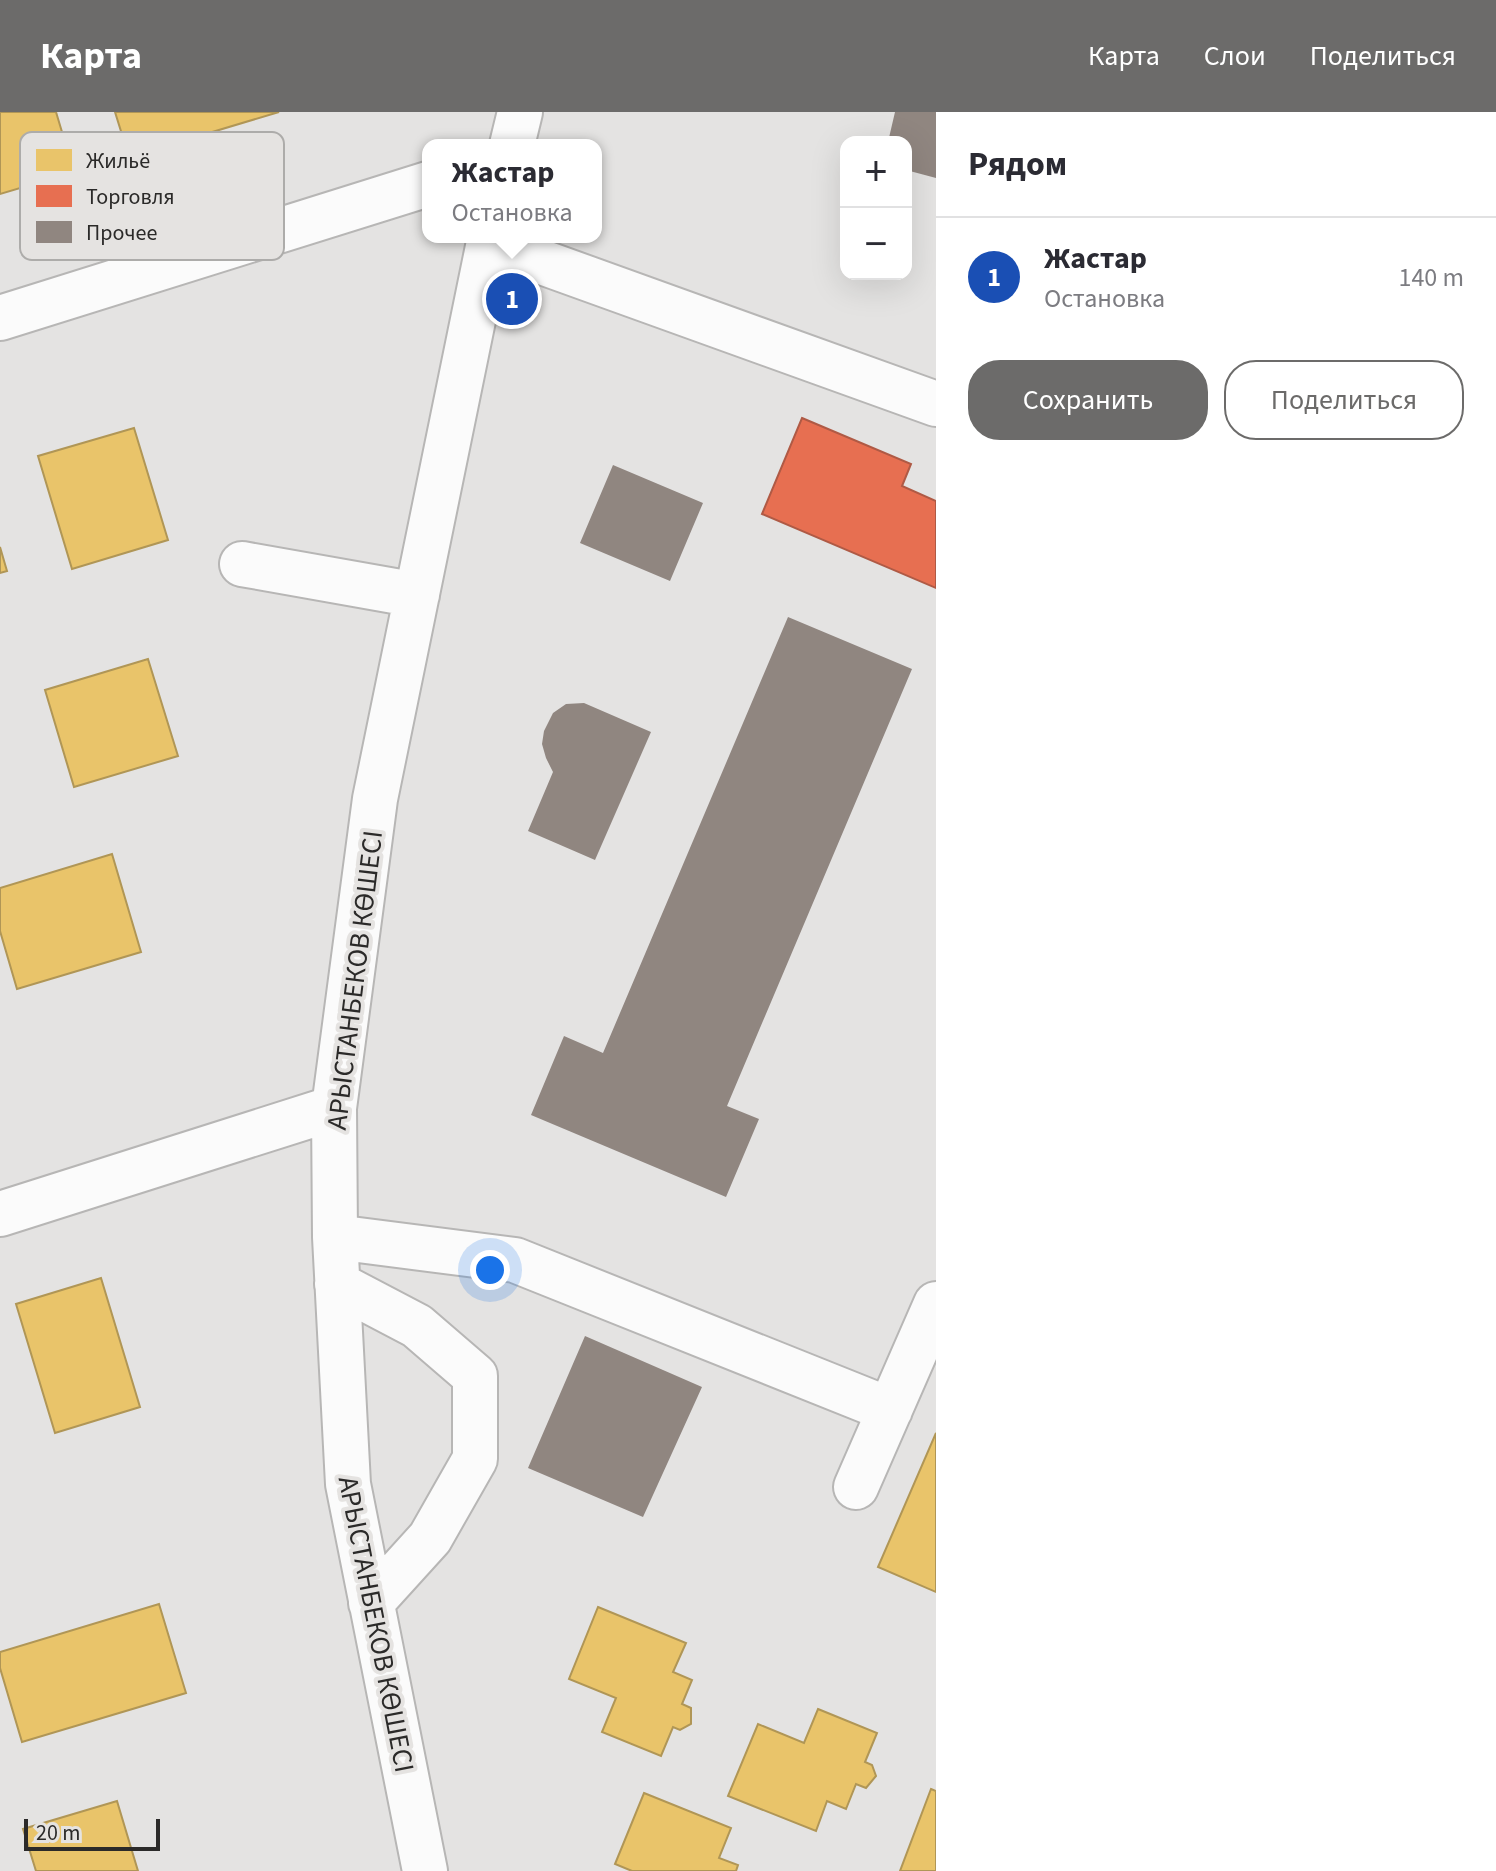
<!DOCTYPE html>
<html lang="ru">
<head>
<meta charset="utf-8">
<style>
	body { margin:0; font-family:"Source Sans 3",sans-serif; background:#f7f7f7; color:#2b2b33 }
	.controls { position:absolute; right:24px; top:24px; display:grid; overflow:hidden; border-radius:16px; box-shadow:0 8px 32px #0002 }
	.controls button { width:72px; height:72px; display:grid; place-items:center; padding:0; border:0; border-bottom:2px solid #e1e1e2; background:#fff; color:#2b2b33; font:40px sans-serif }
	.scale { position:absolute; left:24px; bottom:20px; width:136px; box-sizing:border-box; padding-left:8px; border:4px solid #2b2a29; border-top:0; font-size:22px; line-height:28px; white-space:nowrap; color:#2b2a29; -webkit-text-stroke:6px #e5e3e1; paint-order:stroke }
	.you { position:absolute; left:490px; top:1158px; width:28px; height:28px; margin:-20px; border:6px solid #fff; border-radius:50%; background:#1a73e8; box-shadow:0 0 0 12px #1a73e833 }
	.badge { display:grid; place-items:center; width:52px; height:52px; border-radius:50%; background:#6c6b6a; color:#fff; font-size:26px; font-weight:700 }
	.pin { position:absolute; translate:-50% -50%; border:4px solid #fff; box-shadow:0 2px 8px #0006 }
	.popup { position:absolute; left:422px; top:27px; width:180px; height:104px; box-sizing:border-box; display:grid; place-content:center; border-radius:16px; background:#fff; filter:drop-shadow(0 2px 6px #0005); font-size:26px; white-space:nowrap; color:#7c7c81 }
	.popup b { font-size:30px; color:#2b2b33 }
	.popup::after { content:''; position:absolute; left:50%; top:100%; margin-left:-16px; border:16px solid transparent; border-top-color:#fff }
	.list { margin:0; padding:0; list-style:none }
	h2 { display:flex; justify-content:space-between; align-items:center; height:104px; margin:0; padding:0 32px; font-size:34px }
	h2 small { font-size:26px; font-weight:400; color:#7c7c81 }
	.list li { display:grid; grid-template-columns:52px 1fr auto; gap:24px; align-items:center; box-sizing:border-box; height:120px; padding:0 32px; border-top:2px solid #e1e1e2 }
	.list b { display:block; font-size:30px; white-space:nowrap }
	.list p { margin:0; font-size:26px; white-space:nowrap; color:#7c7c81 }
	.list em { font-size:26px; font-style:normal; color:#7c7c81 }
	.actions { display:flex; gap:16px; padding:24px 32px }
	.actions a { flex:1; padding:18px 0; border:2px solid #6c6b6a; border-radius:32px; text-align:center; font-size:28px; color:#6c6b6a }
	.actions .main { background:#6c6b6a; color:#fff }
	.map { position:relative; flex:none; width:936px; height:1759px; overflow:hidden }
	header { display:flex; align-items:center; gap:48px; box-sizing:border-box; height:112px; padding:0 40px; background:#6c6b6a; color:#fff }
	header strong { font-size:38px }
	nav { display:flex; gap:44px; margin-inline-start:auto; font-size:28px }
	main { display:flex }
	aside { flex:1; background:#fff }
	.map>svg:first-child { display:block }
	.homes { fill:#e9c46a; stroke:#b09656; stroke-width:2 }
	.shops { fill:#e76f51; stroke:#af5a45; stroke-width:2 }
	.building { fill:#908680 }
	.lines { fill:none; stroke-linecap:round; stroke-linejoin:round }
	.minor-casing { stroke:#b7b6b5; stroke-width:48 }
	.minor { stroke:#fbfbfb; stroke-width:44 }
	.labels { text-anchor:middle; stroke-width:8; stroke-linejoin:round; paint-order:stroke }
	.street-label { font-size:28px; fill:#2b2a29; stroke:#e5e3e1 }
	.key { fill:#e5e3e1; stroke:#adacaa; stroke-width:2 }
	.key-label { font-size:22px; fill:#2b2a29 }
</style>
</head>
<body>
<header>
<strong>Карта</strong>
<nav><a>Карта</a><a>Слои</a><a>Поделиться</a></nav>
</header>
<main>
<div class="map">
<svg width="936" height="1759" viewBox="0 0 936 1759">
	<rect width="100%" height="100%" fill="#e4e3e2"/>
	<!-- homes -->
	<path class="homes" d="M0 0H56L74 60 0 82Z
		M115 0H279L129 45Z
		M134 316 168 428 72 457 38 344Z
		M0 435 7 459 0 461Z
		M148 547 178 644 74 675 45 578Z
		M112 742 141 840 17 877 0 819V776Z
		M101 1166 140 1295 55 1321 16 1192Z
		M936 1321V1480L878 1455Z
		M159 1492 186 1581 22 1630 0 1556V1540Z
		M598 1495 686 1531 673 1560 692 1568 682 1592 691 1596V1612L680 1618 673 1615 661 1644 602 1620 616 1586 569 1567Z
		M818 1597 877 1621 865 1650 872 1653 876 1664 866 1676 856 1672 846 1697 827 1689 816 1719 728 1684 758 1612 804 1631Z
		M931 1677 936 1679V1759H900Z
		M644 1681 731 1716 719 1746 738 1753 736 1759H632L615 1752Z
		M117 1689 138 1759H36L23 1717Z"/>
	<!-- shops -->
	<path class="shops" d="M802 306 911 352 902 374 936 389V476L762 402Z"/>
	<!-- building -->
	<path class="building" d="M895 0H936V66L906 58V30H888Z
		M613 353 703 391 670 469 580 431Z
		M788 505 912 557 727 994 759 1007 726 1085 531 1003 564 924 603 941Z
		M584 591 651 620 595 748 528 719 553 660 546 646 542 632 544 619 553 601 566 592Z
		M585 1224 702 1275 643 1405 528 1356Z"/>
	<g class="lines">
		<defs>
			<path id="minor" d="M512 33 520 0
				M489 131 936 292
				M0 206 428 72
				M242 452 417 483
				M0 1102 334 996
				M335 1125 515 1148 890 1298
				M337 1172 417 1214 475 1264V1347L430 1426 371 1491
				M856 1375 936 1192
				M425 1759 348 1372 335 1125 334 996 375 687 490 125"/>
		</defs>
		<!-- minor casing -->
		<use href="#minor" class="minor-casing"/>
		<!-- minor -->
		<use href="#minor" class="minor"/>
	</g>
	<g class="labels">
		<!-- street labels -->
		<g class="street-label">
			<text transform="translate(354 868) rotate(-83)" y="10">АРЫСТАНБЕКОВ КӨШЕСІ</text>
			<text transform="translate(377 1512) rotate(79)" y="10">АРЫСТАНБЕКОВ КӨШЕСІ</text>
		</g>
	</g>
	<!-- legend -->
	<rect x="20" y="20" width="264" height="128" rx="12" class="key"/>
	<rect x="36" y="37" width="36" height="22" fill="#e9c46a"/>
	<rect x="36" y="73" width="36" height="22" fill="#e76f51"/>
	<rect x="36" y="109" width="36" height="22" fill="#908680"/>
	<g class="key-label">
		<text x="86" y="56">Жильё</text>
		<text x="86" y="92">Торговля</text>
		<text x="86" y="128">Прочее</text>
	</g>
</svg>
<div class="controls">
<button>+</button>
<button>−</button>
</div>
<div class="scale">20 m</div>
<div class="you"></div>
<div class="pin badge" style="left:512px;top:187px;background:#1a4fb4">1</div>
<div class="popup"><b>Жастар</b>Остановка</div>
</div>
<aside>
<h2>Рядом<small></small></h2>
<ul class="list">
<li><span class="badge" style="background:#1a4fb4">1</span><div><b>Жастар</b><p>Остановка</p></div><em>140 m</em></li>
</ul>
<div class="actions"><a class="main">Сохранить</a><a>Поделиться</a></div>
</aside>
</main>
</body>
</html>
